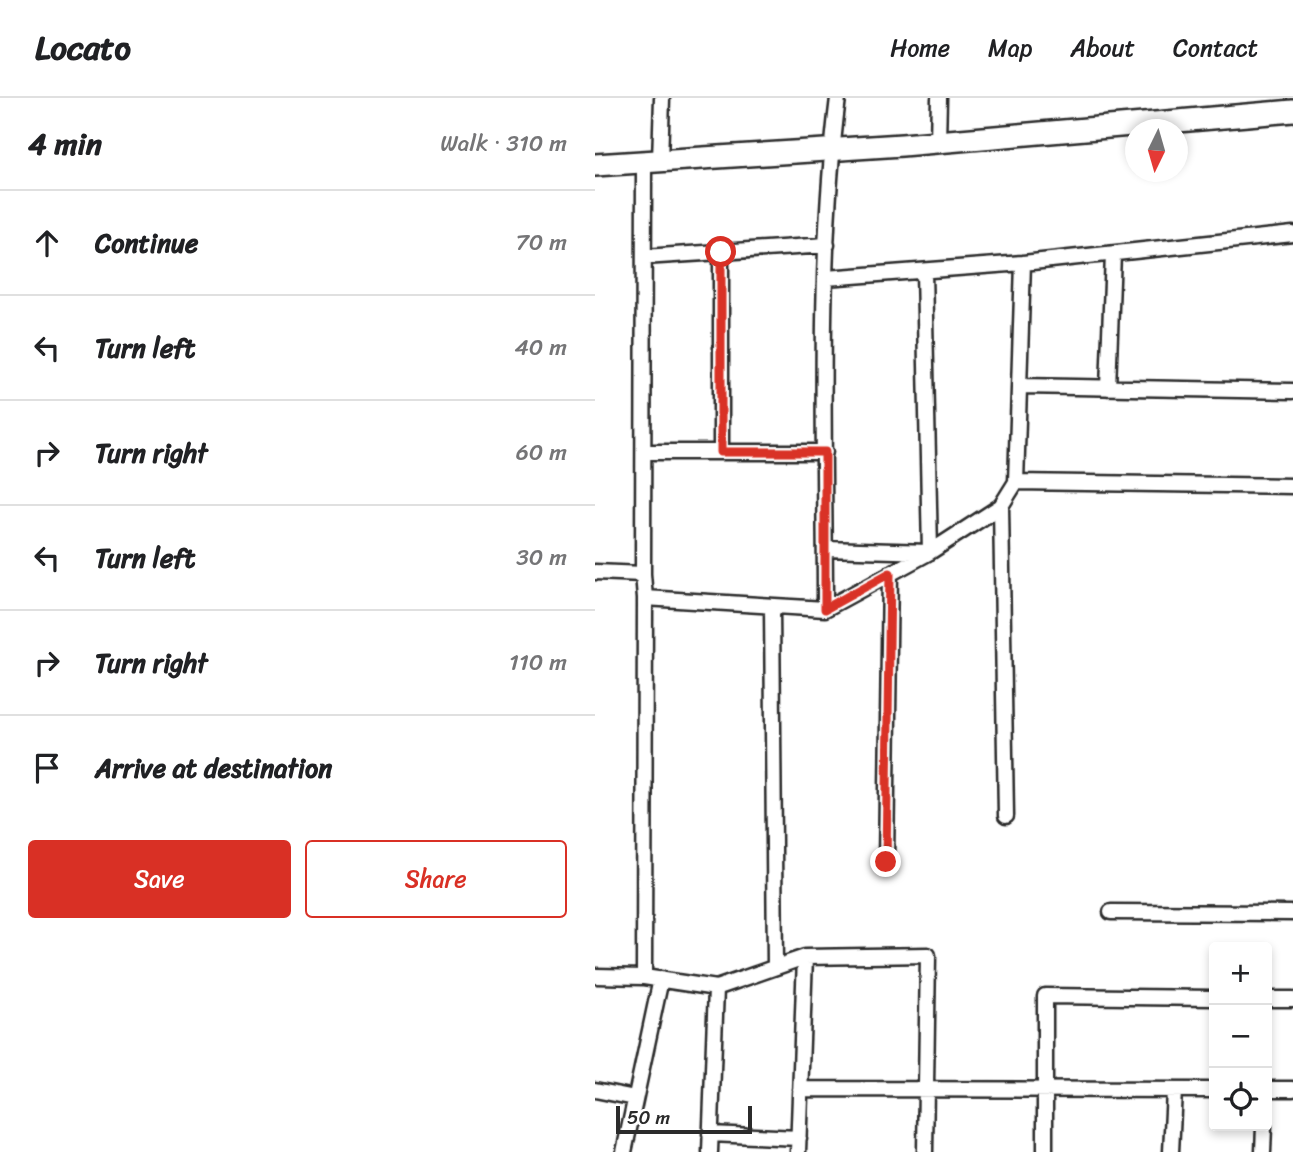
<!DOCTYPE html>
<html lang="en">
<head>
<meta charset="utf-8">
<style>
	body { margin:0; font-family:Sriracha,sans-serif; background:#f6f6f6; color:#202124 }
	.controls { position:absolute; right:21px; bottom:21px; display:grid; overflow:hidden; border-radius:7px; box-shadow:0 4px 10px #0003 }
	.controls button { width:63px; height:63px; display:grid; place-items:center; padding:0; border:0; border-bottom:2px solid #e0e0e0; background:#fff; color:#202124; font:35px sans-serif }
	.compass { position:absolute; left:530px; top:21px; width:63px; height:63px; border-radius:50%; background:#fff; box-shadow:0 4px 10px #0003; rotate:185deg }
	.scale { position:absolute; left:21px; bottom:18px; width:136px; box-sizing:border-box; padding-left:7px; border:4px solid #2b2b2b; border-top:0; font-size:19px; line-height:24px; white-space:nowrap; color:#2b2b2b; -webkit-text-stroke:5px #fff; paint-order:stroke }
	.stop { position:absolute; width:21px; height:21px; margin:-16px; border:5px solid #d93025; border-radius:50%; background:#fff }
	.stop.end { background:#d93025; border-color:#fff; box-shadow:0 2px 7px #0008 }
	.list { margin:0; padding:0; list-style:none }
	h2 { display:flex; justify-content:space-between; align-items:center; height:91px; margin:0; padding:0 28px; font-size:30px }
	h2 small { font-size:23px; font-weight:400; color:#757577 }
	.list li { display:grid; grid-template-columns:46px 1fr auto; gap:21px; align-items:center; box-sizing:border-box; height:105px; padding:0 28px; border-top:2px solid #e0e0e0 }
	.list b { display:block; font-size:26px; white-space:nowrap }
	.list em { font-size:23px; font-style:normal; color:#757577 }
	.actions { display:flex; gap:14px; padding:21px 28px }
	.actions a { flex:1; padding:16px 0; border:2px solid #d93025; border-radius:7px; text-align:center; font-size:24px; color:#d93025 }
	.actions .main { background:#d93025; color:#fff }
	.icon { flex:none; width:38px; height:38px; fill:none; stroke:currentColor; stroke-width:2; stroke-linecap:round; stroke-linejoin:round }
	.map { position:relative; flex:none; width:698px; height:1054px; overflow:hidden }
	header { display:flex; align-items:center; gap:42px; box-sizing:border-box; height:98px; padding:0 35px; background:#fff; border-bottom:2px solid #e0e0e0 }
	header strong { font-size:33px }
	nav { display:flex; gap:38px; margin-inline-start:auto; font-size:24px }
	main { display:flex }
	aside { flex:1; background:#fff }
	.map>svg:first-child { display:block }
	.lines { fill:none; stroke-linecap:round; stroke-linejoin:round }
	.street-casing { stroke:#2b2b2b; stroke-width:19 }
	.secondary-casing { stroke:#2b2b2b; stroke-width:26 }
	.street { stroke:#fff; stroke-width:14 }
	.secondary { stroke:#fff; stroke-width:21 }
	.route { stroke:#d93025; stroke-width:9 }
</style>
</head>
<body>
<header>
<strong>Locato</strong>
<nav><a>Home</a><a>Map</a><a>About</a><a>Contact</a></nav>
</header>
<main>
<aside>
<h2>4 min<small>Walk · 310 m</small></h2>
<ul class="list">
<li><svg class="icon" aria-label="ahead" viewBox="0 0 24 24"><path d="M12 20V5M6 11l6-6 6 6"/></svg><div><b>Continue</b></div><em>70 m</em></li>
<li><svg class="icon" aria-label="left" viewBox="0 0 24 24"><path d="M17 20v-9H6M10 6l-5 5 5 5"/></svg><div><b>Turn left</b></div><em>40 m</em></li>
<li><svg class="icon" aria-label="right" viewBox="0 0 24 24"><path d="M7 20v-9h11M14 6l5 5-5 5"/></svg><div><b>Turn right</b></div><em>60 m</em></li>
<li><svg class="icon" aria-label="left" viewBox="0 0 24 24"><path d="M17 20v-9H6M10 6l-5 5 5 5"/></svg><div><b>Turn left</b></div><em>30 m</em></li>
<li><svg class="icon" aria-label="right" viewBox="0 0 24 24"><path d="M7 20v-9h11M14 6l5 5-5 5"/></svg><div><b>Turn right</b></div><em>110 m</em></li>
<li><svg class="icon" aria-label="arrive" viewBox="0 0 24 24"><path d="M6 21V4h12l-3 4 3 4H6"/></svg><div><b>Arrive at destination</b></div></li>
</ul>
<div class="actions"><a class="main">Save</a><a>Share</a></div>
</aside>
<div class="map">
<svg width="698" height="1054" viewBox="0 0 698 1054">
	<rect width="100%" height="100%" fill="#fff"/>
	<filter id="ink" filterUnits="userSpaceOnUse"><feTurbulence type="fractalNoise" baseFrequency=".0143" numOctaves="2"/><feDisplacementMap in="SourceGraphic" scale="14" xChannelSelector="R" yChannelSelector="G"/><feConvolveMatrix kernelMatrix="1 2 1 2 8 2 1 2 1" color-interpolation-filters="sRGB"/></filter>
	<g filter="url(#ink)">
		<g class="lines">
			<defs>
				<path id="street" d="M343 44 344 0
					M65 63 67 0
					M126 154V354
					M49 159 232 147
					M428 165 421 384 698 388
					M231 180 428 165 698 136
					M426 288 698 293
					M513 290 518 156
					M49 354H230
					M406 408 411 718
					M230 451 335 454 329 173
					M0 474 48 476 50 500 230 511C230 341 222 168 243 0
					M48 476 49 64
					M177 508 180 869
					M230 511 335 454 406 408 421 384
					M291 763 295 475
					M516 814 698 815
					M0 878 49 879 121 890 210 859
					M49 879 50 500
					M672 901H698
					M205 991 619 992
					M672 991H698
					M0 992 40 1000
					M115 1036 204 1040
					M29 1054 66 881
					M115 1054 121 890
					M203 1054 210 859 333 857 330 1054
					M450 1054V898L619 900
					M576 1054 579 992
					M668 1054 669 1028"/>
				<path id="secondary" d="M0 67 307 47 698 13"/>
			</defs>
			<!-- street casing -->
			<use href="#street" class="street-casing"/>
			<!-- secondary casing -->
			<use href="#secondary" class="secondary-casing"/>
			<!-- street -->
			<use href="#street" class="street"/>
			<!-- secondary -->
			<use href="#secondary" class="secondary"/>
		</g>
	</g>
	<g class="lines" filter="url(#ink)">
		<!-- route -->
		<path class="route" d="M126 154V354H230V511L295 475 291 764"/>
	</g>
</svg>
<div class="controls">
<button>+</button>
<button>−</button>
<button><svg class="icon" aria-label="locate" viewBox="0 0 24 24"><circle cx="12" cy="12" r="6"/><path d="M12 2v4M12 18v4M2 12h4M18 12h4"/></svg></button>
</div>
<svg class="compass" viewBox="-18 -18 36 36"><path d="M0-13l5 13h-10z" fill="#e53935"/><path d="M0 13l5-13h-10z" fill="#757577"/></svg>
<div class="scale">50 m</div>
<div class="stop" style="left:126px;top:154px"></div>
<div class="stop end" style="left:291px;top:764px"></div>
</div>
</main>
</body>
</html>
